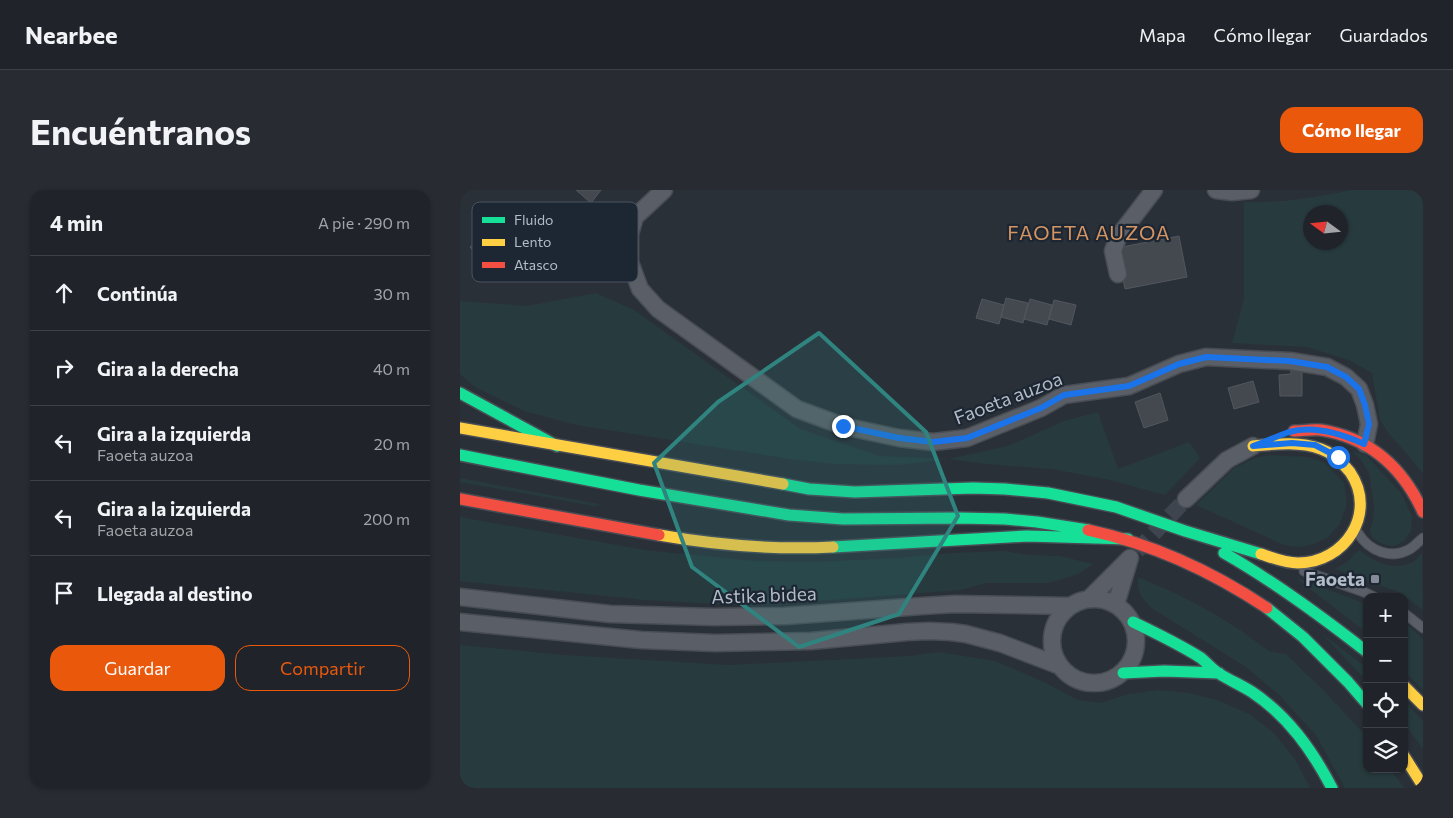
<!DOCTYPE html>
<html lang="es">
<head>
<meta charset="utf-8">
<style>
	body { margin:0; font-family:Commissioner,sans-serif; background:#282c32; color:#f1f3f6 }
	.controls { position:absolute; right:15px; bottom:15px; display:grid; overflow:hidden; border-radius:10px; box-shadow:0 1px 4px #0004 }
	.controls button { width:45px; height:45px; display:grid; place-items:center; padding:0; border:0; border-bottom:1px solid #3d4147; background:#20242a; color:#f1f3f6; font:25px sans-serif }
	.compass { position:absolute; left:843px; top:15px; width:45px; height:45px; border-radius:50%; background:#20242a; box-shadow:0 1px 4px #0004; rotate:285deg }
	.stop { position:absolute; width:15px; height:15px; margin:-11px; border:4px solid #1a73e8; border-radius:50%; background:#fff }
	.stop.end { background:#1a73e8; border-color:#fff; box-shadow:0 1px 5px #0008 }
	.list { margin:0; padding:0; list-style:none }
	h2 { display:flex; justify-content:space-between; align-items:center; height:65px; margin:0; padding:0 20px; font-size:21px }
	h2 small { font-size:16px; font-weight:400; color:#a2a4a8 }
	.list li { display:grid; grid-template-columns:32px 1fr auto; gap:15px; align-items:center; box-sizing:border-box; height:75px; padding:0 20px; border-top:1px solid #3d4147 }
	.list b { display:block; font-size:19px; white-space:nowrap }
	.list p { margin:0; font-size:16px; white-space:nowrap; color:#a2a4a8 }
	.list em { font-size:16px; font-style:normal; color:#a2a4a8 }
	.actions { display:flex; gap:10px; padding:15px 20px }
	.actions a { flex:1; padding:11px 0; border:1px solid #ea580c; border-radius:15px; text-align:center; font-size:18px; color:#ea580c }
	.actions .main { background:#ea580c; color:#fff }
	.icon { flex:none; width:28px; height:28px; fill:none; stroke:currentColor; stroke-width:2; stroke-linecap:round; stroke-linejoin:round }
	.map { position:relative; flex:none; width:963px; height:598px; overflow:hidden; border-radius:15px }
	header { display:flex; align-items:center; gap:30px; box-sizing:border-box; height:70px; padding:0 25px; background:#20242a; border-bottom:1px solid #3d4147 }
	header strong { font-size:24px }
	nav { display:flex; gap:28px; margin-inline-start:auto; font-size:18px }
	.intro { display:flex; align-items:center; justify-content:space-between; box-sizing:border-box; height:120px; padding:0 30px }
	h1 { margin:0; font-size:35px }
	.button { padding:12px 22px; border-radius:15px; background:#ea580c; color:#fff; font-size:18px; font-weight:700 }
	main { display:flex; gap:30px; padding:0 30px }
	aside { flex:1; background:#20242a; border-radius:15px; box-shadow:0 1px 4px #0004 }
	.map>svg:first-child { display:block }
	.green { fill:#273a3e; fill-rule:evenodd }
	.building { fill:#444950; stroke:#52575f }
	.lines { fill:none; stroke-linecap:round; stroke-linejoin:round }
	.street-tunnel { stroke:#3f454e; stroke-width:16; stroke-dasharray:16 8; stroke-linecap:butt }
	.lane-casing { stroke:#484c53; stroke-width:11 }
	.street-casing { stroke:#484c53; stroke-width:19 }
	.fast-casing { stroke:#484c55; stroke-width:14 }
	.slow-casing { stroke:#484c55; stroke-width:14 }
	.jam-casing { stroke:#484c55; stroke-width:14 }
	.lane { stroke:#5a5e66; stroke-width:9 }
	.street { stroke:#5a5e66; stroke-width:16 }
	.fast { stroke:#16e098; stroke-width:11 }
	.slow { stroke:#ffcf43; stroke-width:11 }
	.jam { stroke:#f24e42; stroke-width:11 }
	.route { stroke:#1a73e8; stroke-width:6 }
	.marked { fill:#308480; fill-opacity:0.2; stroke:#308480; stroke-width:4; stroke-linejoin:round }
	.poi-dot { fill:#848b96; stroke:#1d2633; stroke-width:2 }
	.labels { text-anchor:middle; stroke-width:4.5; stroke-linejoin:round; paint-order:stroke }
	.street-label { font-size:19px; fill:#b4bcc9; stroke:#1d2633 }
	.poi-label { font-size:19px; font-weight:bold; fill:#b4bcc9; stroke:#1d2633; text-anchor:end }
	.neighbourhood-label { font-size:20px; letter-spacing:1px; fill:#d59563; stroke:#1d2633 }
	.key { fill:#1d2633; stroke:#4a5360; stroke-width:1 }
	.key-label { font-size:14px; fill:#b4bcc9 }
</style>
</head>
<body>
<header>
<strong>Nearbee</strong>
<nav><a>Mapa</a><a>Cómo llegar</a><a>Guardados</a></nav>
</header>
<div class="intro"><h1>Encuéntranos</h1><a class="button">Cómo llegar</a></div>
<main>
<aside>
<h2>4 min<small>A pie · 290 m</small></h2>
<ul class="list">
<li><svg class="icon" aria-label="ahead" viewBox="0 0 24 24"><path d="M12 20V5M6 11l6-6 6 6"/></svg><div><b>Continúa</b></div><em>30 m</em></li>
<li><svg class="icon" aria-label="right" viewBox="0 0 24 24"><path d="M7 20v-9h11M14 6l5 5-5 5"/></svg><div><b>Gira a la derecha</b></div><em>40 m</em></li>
<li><svg class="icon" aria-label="left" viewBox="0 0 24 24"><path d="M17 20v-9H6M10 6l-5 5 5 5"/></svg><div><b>Gira a la izquierda</b><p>Faoeta auzoa</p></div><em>20 m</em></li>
<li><svg class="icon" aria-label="left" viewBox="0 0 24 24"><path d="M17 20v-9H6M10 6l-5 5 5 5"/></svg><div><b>Gira a la izquierda</b><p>Faoeta auzoa</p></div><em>200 m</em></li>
<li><svg class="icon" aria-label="arrive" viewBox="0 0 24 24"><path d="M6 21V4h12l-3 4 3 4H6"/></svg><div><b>Llegada al destino</b></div></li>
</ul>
<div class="actions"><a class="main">Guardar</a><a>Compartir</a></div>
</aside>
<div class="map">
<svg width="963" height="598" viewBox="0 0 963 598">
	<rect width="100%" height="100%" fill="#2a3038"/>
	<!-- green -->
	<path class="green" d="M891 0H963V284L941 257 929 244 920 230 912 183 889 170 847 157 772 153 784 109V12C823 13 853 8 891 0ZM851 22H881V52H851Z
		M136 103 174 120 340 239 419 266 488 269 548 256 604 231 638 222 658 279 729 252 740 268 705 305 650 290 592 279 526 274 488 269 438 275 375 274 330 269 116 235 64 221 15 197 0 184V111L67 116Z
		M892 261 906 265 941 303 952 326 951 341 944 351 937 355 931 356 920 353 912 347 910 340 913 331 914 316 909 283 901 270Z
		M810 265 848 267 864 272 884 293 887 314 880 334 867 348 854 354 839 357 824 355 736 315 774 278 795 268Z
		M0 288 144 315 134 316 0 292Z
		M0 327 185 360 295 371 355 372 439 368 490 363 544 361 569 365 600 366 633 374 618 384 596 391 586 393H526L501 400 358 411 275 415 185 410 0 391Z
		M899 360C914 372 934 382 953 372 956 370 959 366 962 363L963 420 941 403 875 379 887 372Z
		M678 387 717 404 753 423 780 440 809 461 826 464 863 500 907 547V579H930L944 598H885L856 545 819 505 786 477 693 419C681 407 677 404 678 387Z
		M836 388 888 407 907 415V443Z
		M944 432 960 446 963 450V500L944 481Z
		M861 443 907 478V491Z
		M0 455 104 465 270 475 449 466 479 462 535 471 584 492 618 510 641 513 668 504 699 500 728 503 757 510 789 524 814 543 835 569 850 598H0Z
		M944 511 963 531V559L944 533Z"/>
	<!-- building -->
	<path class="building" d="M116 0H141L131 13Z
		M37 33 60 59 33 84 10 57Z
		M719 46 727 87 665 99 657 58Z
		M546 108 568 113 563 133 541 127Z
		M522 109 544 115 539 134 516 128Z
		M570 109 592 115 587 135 564 129Z
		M594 110 616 115 611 135 589 129Z
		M831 177H842V206H820L819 185 831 184Z
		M793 191 799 212 774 219 768 198Z
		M700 203 708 230 684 238 675 212Z"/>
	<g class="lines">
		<!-- street-tunnel -->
		<path class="street-tunnel" d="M677 361 726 309"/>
		<defs>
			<path id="lane" d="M898 343C909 361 931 370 950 359 955 356 959 351 963 348
				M844 381 904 402 914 407
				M944 423 963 438"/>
			<path id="street" d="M204 0 175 27 170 44V72L180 99 198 119 337 219 383 236 439 248 473 252 507 248 581 218 604 205 669 196 719 174 746 167 830 171 867 177 886 187 899 199 905 215 909 234 905 254
				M756 0 772 2 791 0
				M658 84 653 61 658 47 694 0
				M726 309 767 270 793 256
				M0 407 150 424 254 427 325 426 462 416 495 414 611 416
				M592 451a42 42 0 1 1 84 0a42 42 0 1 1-84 0Z
				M629 409 670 368
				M656 414 669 371
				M0 432 181 450 255 453 351 451 447 442 469 441 491 442 506 444 540 453 600 476"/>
			<path id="fast" d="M0 203 97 256
				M0 265 179 300 329 325 383 329 499 328 545 329 577 332 628 340
				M323 294 349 299 395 302 513 298 545 299 588 303 656 317 725 341 801 364
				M373 357 567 346 668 349
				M764 363C815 392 861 426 907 462
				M807 418 843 447 888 492 907 514
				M673 432C696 443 719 454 741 468 747 473 752 479 758 483 769 490 781 495 792 502 828 526 852 560 872 598
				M663 483 704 481 759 483"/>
			<path id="slow" d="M0 238 323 294
				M793 256C815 254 839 251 861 259 873 263 882 272 890 282 918 323 885 373 838 373 825 373 813 368 801 364
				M199 345C256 355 315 360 373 357
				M944 496 963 515
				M944 566 963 596"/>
			<path id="jam" d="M834 241C843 241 852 239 861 240 911 248 943 278 963 322
				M0 309 199 345
				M628 340C693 354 753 382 807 418"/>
		</defs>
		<!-- lane casing -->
		<use href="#lane" class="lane-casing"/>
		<!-- street casing -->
		<use href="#street" class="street-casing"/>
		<!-- fast casing -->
		<use href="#fast" class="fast-casing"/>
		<!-- slow casing -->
		<use href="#slow" class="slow-casing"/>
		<!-- jam casing -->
		<use href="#jam" class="jam-casing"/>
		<!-- lane -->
		<use href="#lane" class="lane"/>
		<!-- street -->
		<use href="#street" class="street"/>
		<!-- fast -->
		<use href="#fast" class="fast"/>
		<!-- slow -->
		<use href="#slow" class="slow"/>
		<!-- jam -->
		<use href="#jam" class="jam"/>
	</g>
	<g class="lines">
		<!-- route -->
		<path class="route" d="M383 236 439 248 473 252 507 248 581 218 604 205 669 196 719 174 746 167 830 171 867 177 886 187 899 199 905 215 909 234 904 254C882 244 854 235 829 242 817 246 805 252 793 256L832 253 855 255 878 267"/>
	</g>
	<!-- marked area -->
	<path class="marked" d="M359 143 466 242 498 326 439 424 339 457 232 377 194 273 258 212Z"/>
	<!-- markers -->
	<rect class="poi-dot" x="910" y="384" width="10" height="10" rx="2.5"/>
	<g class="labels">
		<!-- street labels -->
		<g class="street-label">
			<text transform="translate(548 208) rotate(-21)" y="7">Faoeta auzoa</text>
			<text transform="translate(304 405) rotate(-2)" y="7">Astika bidea</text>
		</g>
		<!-- poi labels -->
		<g class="poi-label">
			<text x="905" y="396">Faoeta</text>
		</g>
		<!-- neighbourhood labels -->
		<g class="neighbourhood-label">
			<text x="629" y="50">FAOETA AUZOA</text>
		</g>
	</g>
	<!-- legend -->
	<rect x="12" y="12" width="166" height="80" rx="8" class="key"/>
	<rect x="22" y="27" width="23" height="6" fill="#16e098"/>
	<rect x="22" y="49" width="23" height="7" fill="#ffcf43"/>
	<rect x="22" y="72" width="23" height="6" fill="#f24e42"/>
	<g class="key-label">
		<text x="54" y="35">Fluido</text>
		<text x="54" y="57">Lento</text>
		<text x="54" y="80">Atasco</text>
	</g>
</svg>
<div class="controls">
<button>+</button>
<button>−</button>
<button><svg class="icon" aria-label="locate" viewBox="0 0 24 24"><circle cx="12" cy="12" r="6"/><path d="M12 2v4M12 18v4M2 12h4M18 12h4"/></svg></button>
<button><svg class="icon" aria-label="layers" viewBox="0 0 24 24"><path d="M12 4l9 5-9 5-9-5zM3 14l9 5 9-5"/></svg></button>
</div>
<svg class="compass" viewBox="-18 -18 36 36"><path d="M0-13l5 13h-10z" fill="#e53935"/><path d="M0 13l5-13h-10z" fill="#a2a4a8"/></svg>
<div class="stop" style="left:878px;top:267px"></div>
<div class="stop end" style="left:383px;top:236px"></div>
</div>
</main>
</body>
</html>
